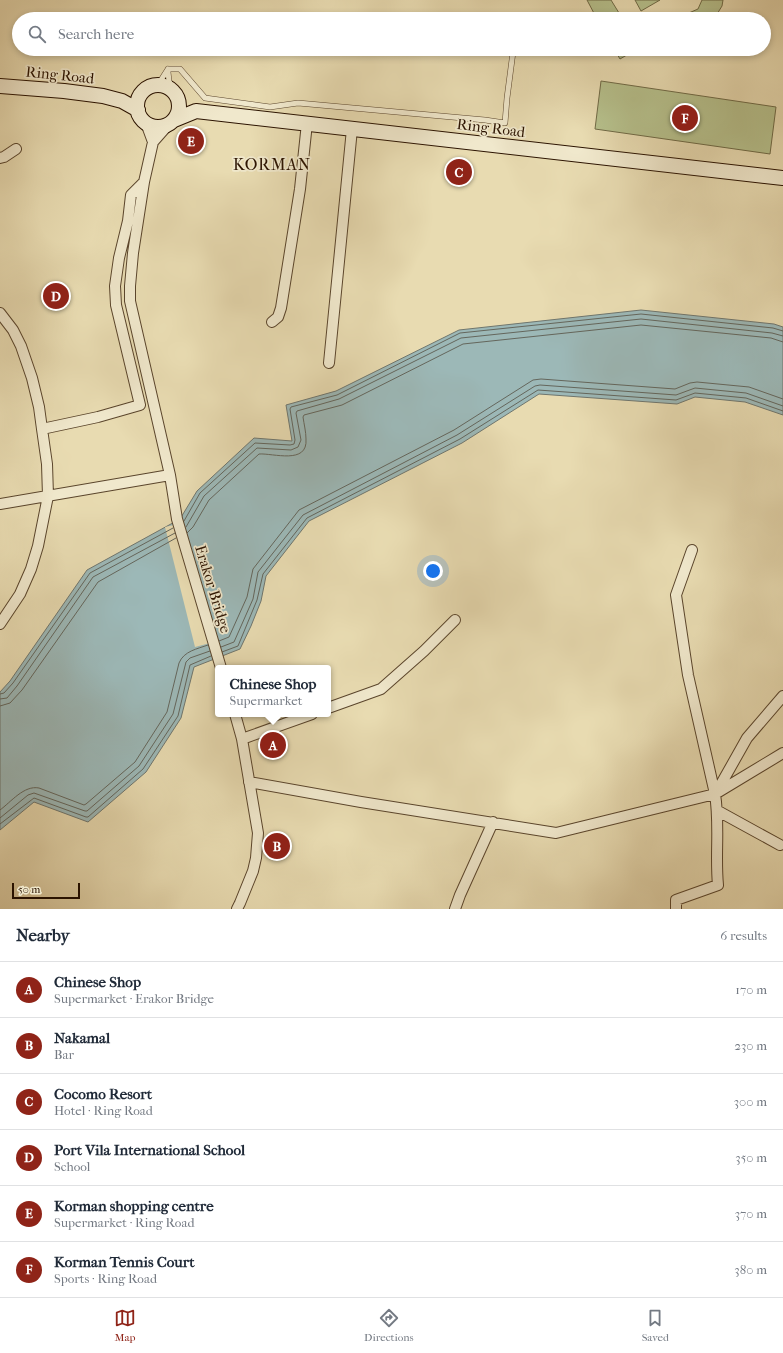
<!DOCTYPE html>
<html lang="en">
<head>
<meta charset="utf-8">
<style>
	body { margin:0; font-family:"IM FELL French Canon",serif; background:#f2f2f3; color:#1f2937 }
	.scale { position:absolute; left:12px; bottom:10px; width:68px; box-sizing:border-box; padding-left:4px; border:2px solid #2b1300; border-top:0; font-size:11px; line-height:14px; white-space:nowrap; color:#2b1300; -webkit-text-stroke:3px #f0e8cc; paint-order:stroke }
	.you { position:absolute; left:433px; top:571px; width:14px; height:14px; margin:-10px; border:3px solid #fff; border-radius:50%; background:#1a73e8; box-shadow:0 0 0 6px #1a73e833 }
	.badge { display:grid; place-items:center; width:26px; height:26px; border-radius:50%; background:#8f2418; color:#fff; font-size:13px; font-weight:700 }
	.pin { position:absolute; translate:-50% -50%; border:2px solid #fff; box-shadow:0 1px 4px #0006 }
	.popup { position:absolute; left:215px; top:665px; width:116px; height:52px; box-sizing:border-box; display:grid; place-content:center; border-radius:4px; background:#fff; filter:drop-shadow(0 1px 3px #0005); font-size:13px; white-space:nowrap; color:#747a83 }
	.popup b { font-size:15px; color:#1f2937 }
	.popup::after { content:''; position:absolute; left:50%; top:100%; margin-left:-8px; border:8px solid transparent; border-top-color:#fff }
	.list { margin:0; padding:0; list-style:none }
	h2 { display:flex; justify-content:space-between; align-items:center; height:52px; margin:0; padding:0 16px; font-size:17px }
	h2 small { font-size:13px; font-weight:400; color:#747a83 }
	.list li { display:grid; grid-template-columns:26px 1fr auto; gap:12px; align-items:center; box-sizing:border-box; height:56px; padding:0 16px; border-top:1px solid #e0e1e3 }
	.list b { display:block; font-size:15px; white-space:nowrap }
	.list p { margin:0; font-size:13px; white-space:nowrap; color:#747a83 }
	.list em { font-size:13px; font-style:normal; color:#747a83 }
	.icon { flex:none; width:22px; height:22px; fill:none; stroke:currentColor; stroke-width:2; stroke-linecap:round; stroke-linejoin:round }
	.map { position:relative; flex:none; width:783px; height:909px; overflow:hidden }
	.search { position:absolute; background:#fff; box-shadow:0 2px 6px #0003; left:12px; right:12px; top:12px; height:44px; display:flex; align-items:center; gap:10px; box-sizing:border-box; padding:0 14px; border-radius:22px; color:#747a83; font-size:15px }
	.sheet { height:388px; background:#fff }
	nav { display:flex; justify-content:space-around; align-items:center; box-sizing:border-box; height:56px; border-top:1px solid #e0e1e3; background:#fff; font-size:11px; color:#747a83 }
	nav a { display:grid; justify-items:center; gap:2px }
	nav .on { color:#8f2418 }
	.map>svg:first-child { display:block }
	.green { fill:#b6c08c; stroke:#706a46 }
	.water { fill:#9cb8b7; stroke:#6f766e }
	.pier { fill:#e8dbb1 }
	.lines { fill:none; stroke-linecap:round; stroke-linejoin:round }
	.shore { stroke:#64665c; stroke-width:1 }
	.service-casing { stroke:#5a452c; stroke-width:6 }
	.minor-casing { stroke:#5a452c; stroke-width:12 }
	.secondary-casing { stroke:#2b1300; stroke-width:16 }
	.service { stroke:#f0e8cc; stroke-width:5 }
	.minor { stroke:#f0e8cc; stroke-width:10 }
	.secondary { stroke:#f0e8cc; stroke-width:14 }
	.labels { text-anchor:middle; stroke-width:3.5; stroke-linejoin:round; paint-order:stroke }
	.street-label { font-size:15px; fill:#2b1300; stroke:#f0e8cc }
	.neighbourhood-label { font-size:16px; letter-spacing:1px; fill:#2b1300; stroke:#f0e8cc }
</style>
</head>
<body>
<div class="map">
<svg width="783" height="909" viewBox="0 0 783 909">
	<rect width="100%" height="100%" fill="#e8dbb1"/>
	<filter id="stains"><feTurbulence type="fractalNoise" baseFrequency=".005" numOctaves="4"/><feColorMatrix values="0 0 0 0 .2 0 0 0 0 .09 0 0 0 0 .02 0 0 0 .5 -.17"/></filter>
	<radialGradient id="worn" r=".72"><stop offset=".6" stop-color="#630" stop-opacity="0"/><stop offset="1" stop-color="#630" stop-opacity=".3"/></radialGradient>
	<!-- green -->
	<path class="green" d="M587 0H611L619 13 629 19H597Z
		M635 0H660L641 11Z
		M702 0H723L722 6 714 19H675L698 9Z
		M614 49H637L620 59Z
		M601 81 776 107 770 154 595 129Z"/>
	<!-- water -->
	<path class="water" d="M641 310 774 324 783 327V415L745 402 695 397 677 404 539 394 462 443 309 521 266 576 261 601 251 626 240 649 194 667 181 718 146 772 88 822 34 802 0 830V692L10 681 87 570 180 519 197 491 254 438 292 441 286 405 336 391 459 330Z"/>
	<!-- pier -->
	<path class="pier" d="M183 523 214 642 195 647 165 527Z"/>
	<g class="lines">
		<!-- shore -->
		<path class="shore" d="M184 521 200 493 255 443 290 445 294 444 295 440 290 409 291 407 337 395 460 333 641 314 773 328 783 331
			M186 527 204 496 257 448 291 450 298 447 301 440 296 413 297 411 339 399 461 338 641 319 772 333 783 336
			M187 533 193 527 209 500 259 454C273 453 308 465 306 439 306 432 304 424 303 417L304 415 342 405 463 344 641 325 771 338 783 342
			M219 641 229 637 247 597 253 569 299 510 454 430 533 380 541 379 675 389 690 383 697 382 749 387 783 399
			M221 647 234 642 253 599 258 572 303 515 457 435 535 386 540 385 676 395 695 388 746 393 783 406
			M222 652 238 646 257 600 263 574 307 518 460 439 538 390 676 400 695 393 746 398 783 411
			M0 694 4 693 13 683 90 573 173 528
			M0 699 7 698 17 686 93 577 175 533
			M0 706 10 703 22 690 98 582 176 538
			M0 810C11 802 24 785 39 788L84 805 86 804 135 762 167 712 179 663C184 651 197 649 208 645
			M0 818 28 795 34 793 85 811H87L139 766 173 714 186 662 190 658 210 651
			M0 824 34 798 86 817H88L143 769 178 716 190 665 211 656"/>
		<defs>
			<path id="service" d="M168 69H180L205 98 270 107 298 103 485 120 505 123 507 98 513 52 520 49
				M168 72 169 81 173 90
				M152 86 161 80 168 69"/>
			<path id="minor" d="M146 123 153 142
				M168 125 153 142 144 182 133 253 130 286V301L170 475 177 519 221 668
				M0 158 4 157 16 149
				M0 313 13 330 21 346 32 378 39 407 42 429 47 464 48 496 38 546 31 569 20 594 0 624
				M272 322 278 317 281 308 300 189 307 123
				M329 363 352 129
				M42 429 98 417 140 405 116 305 115 286 119 258 128 221 131 195 144 182
				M0 504 170 475
				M328 708 381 689 424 651 455 620
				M235 714 242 739 258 833 256 858 253 871 240 903 237 909
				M242 739 312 714
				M249 782 361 802 556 833 715 794 783 753
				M716 793 747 738 783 696
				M718 811 780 845
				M455 909 460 895 493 822
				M676 909V900L718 885C715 855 720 825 715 794L688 675 676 595 692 550"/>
			<path id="secondary" d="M137 106a21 21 0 1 1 42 0a21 21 0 1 1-42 0Z
				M0 86 64 91 103 96 122 101 138 110
				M174 120 196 111 783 178"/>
		</defs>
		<!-- service casing -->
		<use href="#service" class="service-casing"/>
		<!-- minor casing -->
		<use href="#minor" class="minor-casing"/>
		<!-- secondary casing -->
		<use href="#secondary" class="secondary-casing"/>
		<!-- service -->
		<use href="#service" class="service"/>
		<!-- minor -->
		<use href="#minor" class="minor"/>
		<!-- secondary -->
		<use href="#secondary" class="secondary"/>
	</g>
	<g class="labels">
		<!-- street labels -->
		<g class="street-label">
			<text transform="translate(60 75) rotate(6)" y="5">Ring Road</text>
			<text transform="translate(491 128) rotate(7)" y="5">Ring Road</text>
			<text transform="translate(213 589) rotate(73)" y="5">Erakor Bridge</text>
		</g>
		<!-- neighbourhood labels -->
		<g class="neighbourhood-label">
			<text x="272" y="170">KORMAN</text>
		</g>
	</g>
	<rect width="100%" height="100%" filter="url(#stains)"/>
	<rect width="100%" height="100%" fill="url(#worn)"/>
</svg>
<div class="scale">50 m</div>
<div class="you"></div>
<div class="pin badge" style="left:273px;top:745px">A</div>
<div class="popup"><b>Chinese Shop</b>Supermarket</div>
<div class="pin badge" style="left:277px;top:846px">B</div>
<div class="pin badge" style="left:459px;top:172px">C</div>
<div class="pin badge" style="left:56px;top:296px">D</div>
<div class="pin badge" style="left:191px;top:141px">E</div>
<div class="pin badge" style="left:685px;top:118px">F</div>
<div class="search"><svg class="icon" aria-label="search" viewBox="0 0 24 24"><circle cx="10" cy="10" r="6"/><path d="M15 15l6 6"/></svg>Search here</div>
</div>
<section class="sheet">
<h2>Nearby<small>6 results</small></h2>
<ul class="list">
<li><span class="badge">A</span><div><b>Chinese Shop</b><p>Supermarket · Erakor Bridge</p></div><em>170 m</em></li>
<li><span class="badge">B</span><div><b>Nakamal</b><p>Bar</p></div><em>230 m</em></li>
<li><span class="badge">C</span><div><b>Cocomo Resort</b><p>Hotel · Ring Road</p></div><em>300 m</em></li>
<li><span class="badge">D</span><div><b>Port Vila International School</b><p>School</p></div><em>350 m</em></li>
<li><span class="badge">E</span><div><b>Korman shopping centre</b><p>Supermarket · Ring Road</p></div><em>370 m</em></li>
<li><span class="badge">F</span><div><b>Korman Tennis Court</b><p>Sports · Ring Road</p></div><em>380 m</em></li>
</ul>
</section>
<nav>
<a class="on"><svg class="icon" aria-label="map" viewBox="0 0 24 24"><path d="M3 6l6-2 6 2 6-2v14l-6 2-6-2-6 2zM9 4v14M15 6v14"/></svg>Map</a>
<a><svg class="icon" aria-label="directions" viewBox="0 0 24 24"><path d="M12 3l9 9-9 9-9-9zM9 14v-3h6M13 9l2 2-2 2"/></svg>Directions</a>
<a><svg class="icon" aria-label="saved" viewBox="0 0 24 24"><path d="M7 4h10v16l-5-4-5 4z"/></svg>Saved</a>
</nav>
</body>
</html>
